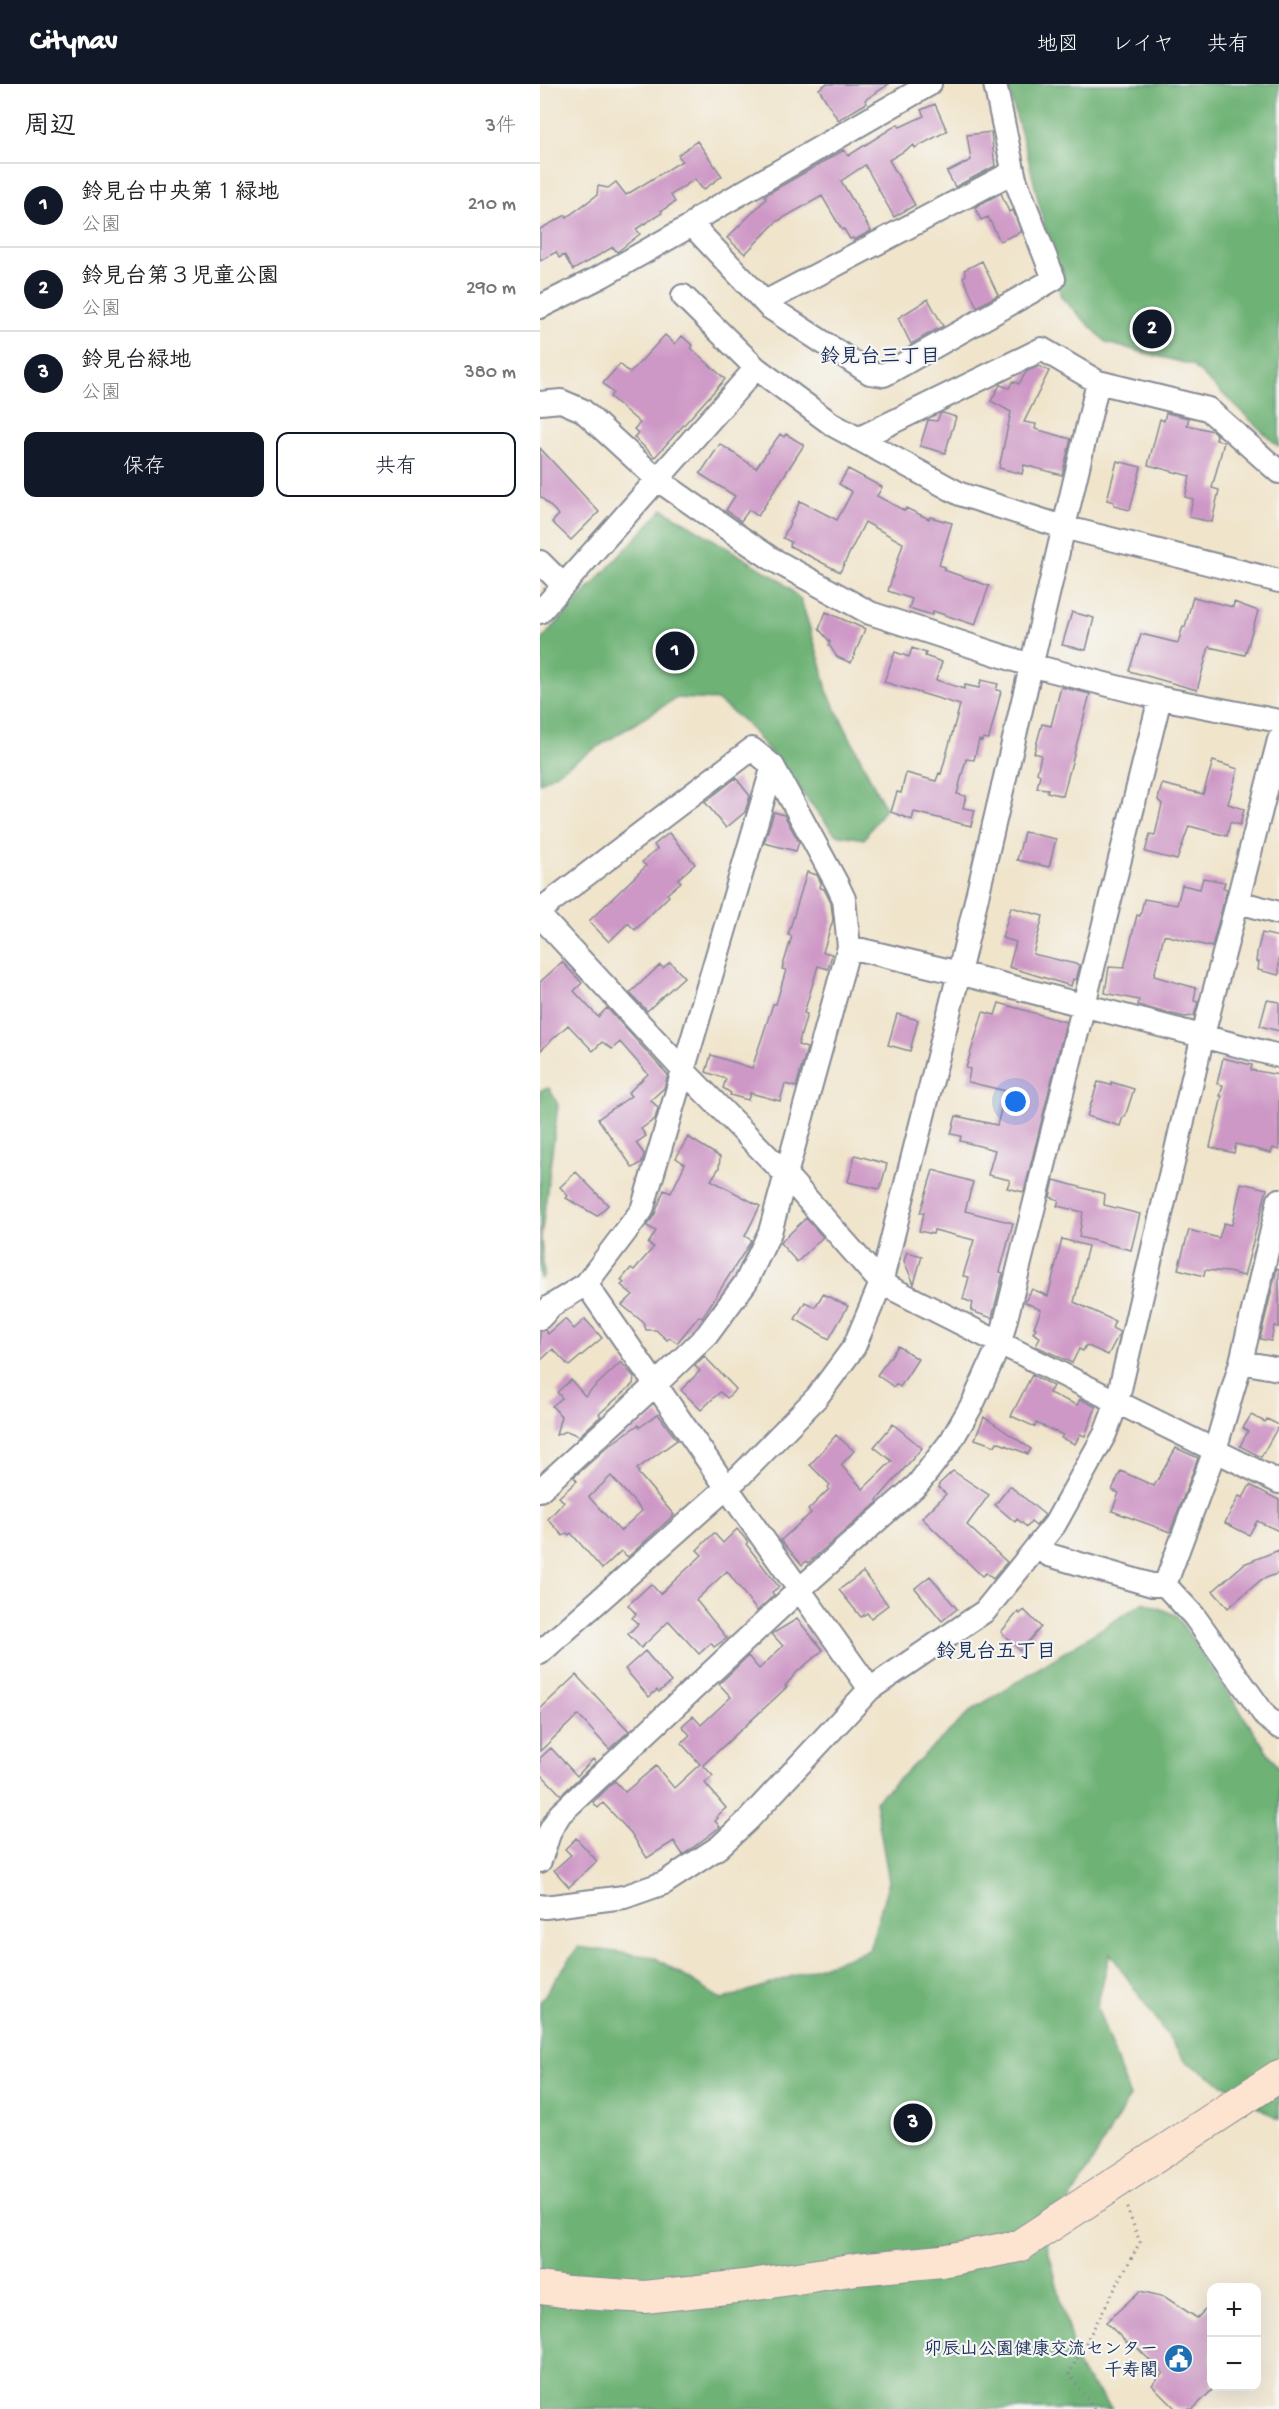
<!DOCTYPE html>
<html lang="ja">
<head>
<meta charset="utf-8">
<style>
	body { margin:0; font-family:"Gochi Hand","Klee One",sans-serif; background:#f6f6f6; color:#202124 }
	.controls { position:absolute; right:18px; bottom:18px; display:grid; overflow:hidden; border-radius:12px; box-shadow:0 6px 24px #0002 }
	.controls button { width:54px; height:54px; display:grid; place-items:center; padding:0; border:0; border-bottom:2px solid #e0e0e0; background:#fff; color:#202124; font:30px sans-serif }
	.you { position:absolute; left:476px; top:1018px; width:21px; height:21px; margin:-15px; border:4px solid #fff; border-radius:50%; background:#1a73e8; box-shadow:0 0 0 9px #1a73e833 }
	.badge { display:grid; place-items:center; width:39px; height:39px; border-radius:50%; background:#111827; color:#fff; font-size:20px; font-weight:700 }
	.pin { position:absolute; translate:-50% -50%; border:3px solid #fff; box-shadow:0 2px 6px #0006 }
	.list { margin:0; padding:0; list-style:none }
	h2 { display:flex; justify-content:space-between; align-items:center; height:78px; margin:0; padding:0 24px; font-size:26px }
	h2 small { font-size:20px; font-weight:400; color:#757577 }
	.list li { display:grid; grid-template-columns:39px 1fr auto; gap:18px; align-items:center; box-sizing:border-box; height:84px; padding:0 24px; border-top:2px solid #e0e0e0 }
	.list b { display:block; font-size:22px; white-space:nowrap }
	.list p { margin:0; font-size:20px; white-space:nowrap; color:#757577 }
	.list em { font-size:20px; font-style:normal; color:#757577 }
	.actions { display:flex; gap:12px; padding:18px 24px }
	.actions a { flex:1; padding:14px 0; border:2px solid #111827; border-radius:12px; text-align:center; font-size:21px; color:#111827 }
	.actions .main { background:#111827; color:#fff }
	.map { position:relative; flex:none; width:739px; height:2325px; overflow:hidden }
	header { display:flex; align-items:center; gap:36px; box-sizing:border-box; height:84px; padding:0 30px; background:#111827; color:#fff }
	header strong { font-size:28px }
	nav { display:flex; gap:33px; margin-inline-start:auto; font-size:21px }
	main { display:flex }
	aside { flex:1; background:#fff }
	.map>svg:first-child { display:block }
	.forest { fill:#6eb276; stroke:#44706a; stroke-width:1.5 }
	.building { fill:#ce98c6; fill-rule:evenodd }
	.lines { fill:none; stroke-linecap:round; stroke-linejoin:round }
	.street-casing { stroke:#868a94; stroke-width:26 }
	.secondary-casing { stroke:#868a94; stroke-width:34 }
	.path { stroke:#868a94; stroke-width:3; stroke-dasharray:1.5 4.5; stroke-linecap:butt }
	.street { stroke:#fff; stroke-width:22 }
	.secondary { stroke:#fde4d0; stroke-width:32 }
	.labels { text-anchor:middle; stroke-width:4.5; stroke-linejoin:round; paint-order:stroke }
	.poi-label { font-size:18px; font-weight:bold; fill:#1b2f5e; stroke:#f6f6f2; text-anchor:end }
	.neighbourhood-label { font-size:20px; font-weight:bold; fill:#1b2f5e; stroke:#f6f6f2 }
</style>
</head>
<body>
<header>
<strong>Citynav</strong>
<nav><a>地図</a><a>レイヤ</a><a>共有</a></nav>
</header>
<main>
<aside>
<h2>周辺<small>3件</small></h2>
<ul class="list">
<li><span class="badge">1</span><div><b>鈴見台中央第１緑地</b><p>公園</p></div><em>210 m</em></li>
<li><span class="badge">2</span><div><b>鈴見台第３児童公園</b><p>公園</p></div><em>290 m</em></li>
<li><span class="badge">3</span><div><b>鈴見台緑地</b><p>公園</p></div><em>380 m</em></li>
</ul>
<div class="actions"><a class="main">保存</a><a>共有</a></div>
</aside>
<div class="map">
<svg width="739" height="2325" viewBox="0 0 739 2325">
	<rect width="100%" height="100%" fill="#f6f6f2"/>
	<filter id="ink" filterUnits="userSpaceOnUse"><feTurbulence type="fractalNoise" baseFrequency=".0167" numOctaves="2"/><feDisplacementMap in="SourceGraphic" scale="12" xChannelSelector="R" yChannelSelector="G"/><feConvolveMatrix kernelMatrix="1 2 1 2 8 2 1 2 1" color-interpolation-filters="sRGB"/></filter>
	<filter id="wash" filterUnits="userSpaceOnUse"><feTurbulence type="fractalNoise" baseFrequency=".008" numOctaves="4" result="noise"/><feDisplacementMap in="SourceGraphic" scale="24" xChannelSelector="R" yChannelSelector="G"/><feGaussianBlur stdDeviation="1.35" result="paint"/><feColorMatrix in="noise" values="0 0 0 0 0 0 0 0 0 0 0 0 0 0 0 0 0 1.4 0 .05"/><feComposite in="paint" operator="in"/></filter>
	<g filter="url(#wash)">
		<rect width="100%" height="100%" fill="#f0e4cb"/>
		<!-- forest -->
		<path class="forest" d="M467 0H739V363L652 281 567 259 521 213 488 73Z
			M123 425 240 496 261 516 281 580 287 607 345 724 324 755 295 750 207 640 177 616 136 614 0 699V557Z
			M9 1004 18 1021 1 1154 4 1191 0 1195V1006Z
			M604 1518 636 1531 739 1685V2036L644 1976 570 1869 557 1923 590 2013 506 2157 538 2284 572 2325H0V1918L38 1863 114 1873 182 1916 329 1866 349 1797 335 1717 432 1626Z"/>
		<g id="blocks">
			<!-- building -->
			<path class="building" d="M286 0H349L325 16 327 19 298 36 279 5Z
				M395 20 407 47 375 64 374 61 349 76 375 121 354 133 325 81 301 97 331 147 314 156 313 154 310 155 304 145 302 146 282 112 236 138 205 170 187 154 226 115 225 112 227 110 304 66 308 72 358 40 360 43 384 32 381 26Z
				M451 48 455 82 415 103 407 88 431 76 427 51Z
				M157 57 182 92 163 106 155 95 131 111 135 118 121 127 122 129 96 145 100 150 77 168 73 163 33 186 24 171 19 174 16 168 0 177V145L26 131 27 133 57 111 58 102 68 104 76 98 86 111 142 77 138 71Z
				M461 109 469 128 473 126 481 148 460 157 448 133 441 136 435 123Z
				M442 177 458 211 437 223 423 193 426 191 424 186Z
				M388 215 403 242 371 260 358 234Z
				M125 251 135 260 142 252 153 262 151 264 185 295 115 373 94 353 98 349 94 345 100 339 70 313 73 309 63 299 80 280 90 289Z
				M499 282 509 287 484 338 496 340 495 345 531 355 522 391 484 381 482 390 459 384 471 328 451 317 460 301 469 304 473 297 479 300 486 288Z
				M403 329 416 333 405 369 380 362 388 336 397 337 400 330Z
				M626 329 649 334 647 341 673 347 677 351 676 356 684 358 672 404 679 406 672 438 649 433 653 415 645 413 650 392 608 381 620 335 624 337Z
				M240 350 244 353 246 350 264 361 218 432 209 426 201 437 186 426 195 412 160 390 180 360 216 384Z
				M0 364 59 428 31 456 12 438 19 431 0 412Z
				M577 377 601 383 590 426 574 422V418L567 416Z
				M308 385 342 403 337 412 365 427 366 424 389 435 390 433 412 439 399 481 405 483 404 486 449 502 435 541 393 527 392 531 369 524 372 515 348 507 363 459 325 438 300 488 250 462 251 458 243 454 260 417 297 436 312 408 299 400Z
				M653 513 693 523 694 518 718 527 705 571 669 563 657 606 589 587 601 550 638 559 643 542 645 543Z
				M286 528 325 545 311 579 297 573 289 561 290 558 279 545Z
				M532 528 554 534 546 566 522 561Z
				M372 564 386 569 385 572 402 578 396 596 424 605 425 601 439 604 441 596 458 600 456 606 461 607 449 655 443 654 442 657 439 656 434 676 426 675 417 710 426 712 423 724 435 726 431 742 374 728 372 736 351 728 357 708 361 709 366 689 396 697 399 689 401 690 420 621 344 598 355 568 369 573Z
				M521 603 550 610 523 712 507 708 508 705 497 704 500 691 497 689 501 671 494 669 502 640 511 642Z
				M673 677 698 685 688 720 704 725 700 741 690 738 687 752 649 742 637 776 605 768 610 750 615 751 622 720 618 716 622 700 663 710Z
				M196 694 210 712 205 728 186 744 165 718Z
				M234 728 244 731 259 758 256 767 224 759Z
				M484 748 516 755 509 783 477 776Z
				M129 749 155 780 138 795 141 798 127 810 129 812 95 846 88 839 69 858 49 837 106 782 102 778 117 765 114 761Z
				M267 788 277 791 281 799 280 804 284 805 291 819 293 836 283 868 292 870 288 885 278 882 264 929 267 930 258 961 267 964 256 1003 245 1000 240 1017 210 1009 208 1016 190 1011 191 1009 183 1004 186 995 166 988 171 971 212 984 233 920H236L246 886 242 885 252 852 248 851Z
				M663 794 685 798 683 804 687 805 672 863 624 851 614 892 656 904 654 917 658 918 654 932 645 933 619 927 598 921 599 916 565 909 569 883 584 884 597 831 600 832 604 815 637 821 642 801 660 805Z
				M471 823 503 832 493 870 540 881 536 896 533 895 531 902 469 883 476 858 462 854Z
				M722 849 739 853V891L718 886 719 878H716L717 869Z
				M22 878 42 899 34 907 58 933 67 924 128 991 124 1004 111 1016 118 1024 115 1035 101 1045 106 1052 96 1059 104 1070 102 1078 93 1084 58 1035 91 1012 88 1009 108 990 80 958 72 965 62 958 53 967 28 941 0 967V898Z
				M130 878 144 893 107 927 90 909 120 881 123 884Z
				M727 916 739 918V947L720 942Z
				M459 919 526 938 484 1108 467 1104 470 1096 448 1091 455 1066 420 1057 421 1052 411 1050 416 1032 457 1041 466 1007 428 998 430 985 426 984 443 928 455 931Z
				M357 930 378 936 370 967 348 961Z
				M683 974 712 981 711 986 739 991V1066L733 1064 731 1069 696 1060 694 1069 670 1063 682 1012H680L683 1001 677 1000Z
				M558 998 571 1001V998L594 1005 585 1033H583L580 1042 547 1032Z
				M148 1053 180 1073 179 1084 171 1096 220 1122 205 1152 211 1156 208 1162 162 1234 159 1232 137 1259 130 1254 127 1256 116 1246H106L104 1239 82 1221 93 1211 81 1201 84 1199 81 1196 91 1184 94 1186 114 1163 108 1160 116 1147 107 1142 115 1130 124 1106 131 1109 145 1080 136 1074Z
				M315 1071 347 1080 340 1105 308 1098Z
				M393 1086 433 1098 425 1127 473 1139 460 1188 463 1189 452 1234 431 1227 433 1219 423 1215 429 1193 423 1192 434 1156 394 1146 393 1150 379 1147 384 1129H380Z
				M36 1088 68 1121 57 1132 26 1114 28 1112 20 1103Z
				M514 1096 565 1110 564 1121 600 1130 591 1166 539 1153 543 1128 517 1122 519 1116 510 1113Z
				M701 1099 727 1105 704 1192 688 1188 665 1186 664 1192 638 1185 649 1146 679 1154 684 1139 692 1141Z
				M266 1134 283 1153 257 1178 240 1159Z
				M522 1155 548 1162 534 1218 575 1237 572 1244 580 1248 568 1271 546 1261 543 1267 539 1265 532 1279 496 1262 500 1253 493 1249 496 1244 494 1243 501 1226 485 1218 492 1205 508 1212Z
				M367 1168 382 1172 374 1200 364 1177Z
				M737 1184 739 1185V1243L734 1242 731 1257 720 1255Z
				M283 1210 308 1222 289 1255 255 1235 265 1218 275 1223Z
				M25 1235 34 1245 45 1235 62 1254 29 1282 13 1265 0 1277V1247L5 1246 8 1250Z
				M358 1262 378 1275 360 1303 356 1300 354 1303 337 1291Z
				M164 1272 196 1305 187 1314 180 1308 161 1326 141 1306 160 1287 155 1282Z
				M81 1278 94 1293 93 1300 59 1330 61 1332 39 1352 27 1347 16 1351 21 1332 12 1322 22 1314 17 1308 31 1296 45 1312Z
				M492 1291 513 1302 509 1309 537 1321 540 1315 556 1323 545 1352 540 1350 535 1360 521 1354 523 1351 496 1339 495 1343 471 1332Z
				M118 1330 137 1356 97 1385 99 1388 98 1389 134 1431 88 1473 81 1467 62 1485 31 1449 29 1451 27 1449 23 1452 8 1435 24 1418 19 1413 37 1397 34 1393 71 1360 98 1341 100 1343ZM71 1392 102 1427 80 1447 49 1413Z
				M711 1331 725 1338 727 1335 739 1341 721 1373 700 1362 708 1347 703 1344Z
				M444 1333 491 1365 488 1370 457 1358 455 1362 435 1355Z
				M353 1340 382 1364 337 1416 338 1418 268 1479 266 1477 262 1481 241 1456 271 1429 268 1426 289 1405 288 1403 290 1401 270 1381 296 1351 314 1367 301 1381 323 1405 352 1377 334 1363Z
				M636 1364 658 1374 630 1448 572 1427 579 1409 572 1406 581 1387 614 1402Z
				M413 1387 449 1411 427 1441 467 1478 453 1495 446 1489 442 1492 382 1434 406 1410 399 1404V1400Z
				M710 1401 739 1416V1447L717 1437 709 1451 685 1439 699 1412 703 1414Z
				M470 1402 505 1431 496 1442 491 1438 487 1443 477 1435 475 1438 455 1421Z
				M197 1445 208 1458 206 1460 239 1503 232 1508 234 1511 217 1527 187 1487 156 1516 187 1554 174 1563 171 1559 159 1570 129 1537 101 1564 88 1550 98 1540 92 1534 96 1530 88 1521 111 1500 120 1510 162 1471 157 1466 174 1449 183 1459Z
				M739 1466V1489L721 1496 688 1524 673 1507 704 1480Z
				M323 1488 348 1521 331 1534 327 1529 321 1533 299 1506Z
				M390 1492 417 1525 402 1537 375 1504Z
				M484 1526 501 1543 480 1567 461 1548 478 1528 480 1530Z
				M257 1535 283 1566 257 1588 245 1602 247 1603 163 1681 173 1692 165 1699 186 1724 176 1733 178 1734 175 1737 180 1743 143 1771 134 1757 107 1774 91 1749 63 1719 58 1724 53 1718 75 1697 85 1708 116 1682 134 1704 160 1680 141 1659 150 1651 142 1642 153 1632 161 1641 191 1613 179 1600 208 1572 219 1585 243 1562 232 1550Z
				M105 1567 131 1598 119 1608 117 1606 109 1613 85 1585Z
				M36 1591 89 1647 69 1665 38 1631 0 1667V1625Z
				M11 1664 37 1692 53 1675 56 1678 21 1711 0 1689V1674Z
				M36 1754 57 1777 29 1803 14 1786 31 1771 25 1765Z
				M600 2207 625 2213 657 2234 672 2219V2306L653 2325H636L612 2301 623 2289 590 2257 587 2259 566 2238Z"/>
		</g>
	</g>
	<g filter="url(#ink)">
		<use href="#blocks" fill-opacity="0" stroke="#868a94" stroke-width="1.5"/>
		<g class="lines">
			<defs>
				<path id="street" d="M390 0 160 133 152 141 229 223 330 289 344 291 514 195 475 95 455 0
					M143 212 216 284 293 341 420 410 523 443 739 497
					M225 218 473 88
					M0 223 62 192 152 141
					M0 319 21 317 42 326 118 396 201 454 232 475 330 529 490 581 620 614 739 637
					M318 355 502 265 558 298 668 325 739 388
					M0 478 23 501
					M0 528 216 284
					M698 818 739 829
					M0 826 212 665 233 682 297 800 304 815 309 863 230 1148 206 1198 167 1251 115 1301 0 1406
					M0 832 142 985 246 1091 341 1199 577 1318 739 1398
					M309 863 419 889 739 972
					M46 1200 187 1404 330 1605
					M0 1234 11 1222 46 1200 102 1126 233 682
					M701 1278 739 1285
					M497 1462 509 1471 612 1501H625L654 1532 726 1633 739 1643
					M625 1501 675 1366 701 1278 739 1116
					M0 1569 201 1391 277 1313 314 1263 341 1199 419 889 558 298
					M0 1777 10 1747 20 1730 259 1506 378 1400 411 1357 433 1319 460 1259 620 614
					M0 1822 5 1823 84 1813 124 1799 179 1763 208 1736 330 1605 445 1527 515 1440 565 1350 577 1318 663 951 739 656"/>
				<path id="secondary" d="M0 2204 29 2208 105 2213 204 2202 317 2185 402 2177 479 2162 739 1992"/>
			</defs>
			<!-- street casing -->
			<use href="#street" class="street-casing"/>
			<!-- secondary casing -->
			<use href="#secondary" class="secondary-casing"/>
			<!-- path -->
			<path class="path" d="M554 2325 529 2290 600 2158 586 2122"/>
			<!-- street -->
			<use href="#street" class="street"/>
			<!-- secondary -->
			<use href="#secondary" class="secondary"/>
		</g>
	</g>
	<!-- icons -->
	<defs>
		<symbol id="civic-disc" viewBox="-11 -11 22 22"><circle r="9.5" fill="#1f6fb2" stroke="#f6f6f2"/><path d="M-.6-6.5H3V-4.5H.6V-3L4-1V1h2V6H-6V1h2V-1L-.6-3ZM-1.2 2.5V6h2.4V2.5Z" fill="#fff"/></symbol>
	</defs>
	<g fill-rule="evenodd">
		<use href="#civic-disc" x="622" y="2258" width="33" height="33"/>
	</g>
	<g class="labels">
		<!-- poi labels -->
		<g class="poi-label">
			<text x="618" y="2270">卯辰山公園健康交流センター<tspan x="618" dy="21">千寿閣</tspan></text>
		</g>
		<!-- neighbourhood labels -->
		<g class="neighbourhood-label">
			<text x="340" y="278">鈴見台三丁目</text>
			<text x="456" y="1573">鈴見台五丁目</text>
		</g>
	</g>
</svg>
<div class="controls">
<button>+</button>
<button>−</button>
</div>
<div class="you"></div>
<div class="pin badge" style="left:135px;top:567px">1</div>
<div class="pin badge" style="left:612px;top:245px">2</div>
<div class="pin badge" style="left:373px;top:2039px">3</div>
</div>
</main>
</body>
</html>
